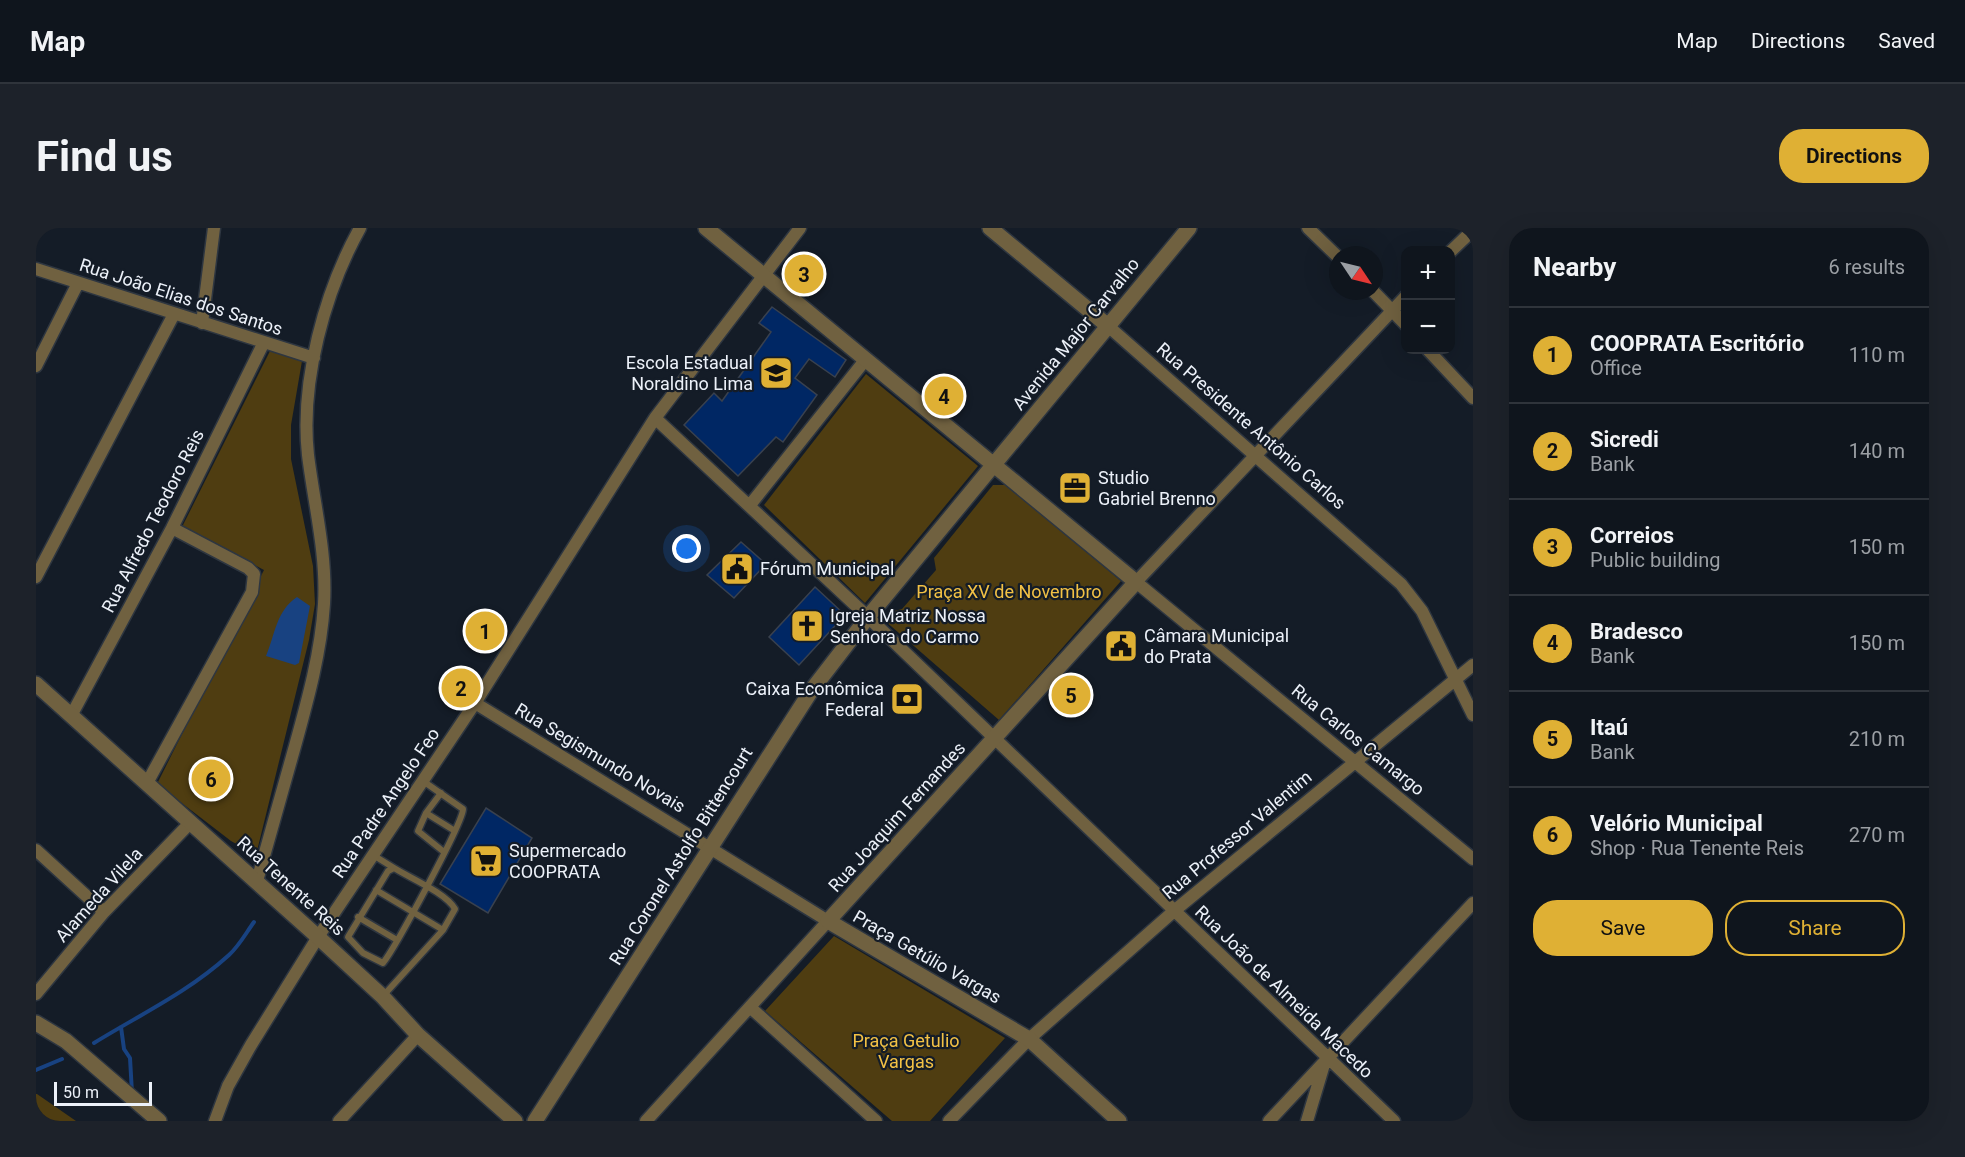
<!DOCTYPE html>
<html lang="en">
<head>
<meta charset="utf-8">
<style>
	body { margin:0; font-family:Roboto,sans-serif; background:#1d222a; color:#f1f3f6 }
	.controls { position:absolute; right:18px; top:18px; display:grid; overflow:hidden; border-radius:12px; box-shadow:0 6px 24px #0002 }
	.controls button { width:54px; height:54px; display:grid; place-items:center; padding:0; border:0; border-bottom:2px solid #2f343b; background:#0f151d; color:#f1f3f6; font:30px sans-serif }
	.compass { position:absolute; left:1293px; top:18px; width:54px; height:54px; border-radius:50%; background:#0f151d; box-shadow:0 6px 24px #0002; rotate:125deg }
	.scale { position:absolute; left:18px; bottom:15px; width:98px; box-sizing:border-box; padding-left:6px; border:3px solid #ecf1f9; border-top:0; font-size:16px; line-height:21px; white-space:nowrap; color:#ecf1f9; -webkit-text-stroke:4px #141c27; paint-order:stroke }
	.you { position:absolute; left:651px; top:321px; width:21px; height:21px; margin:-15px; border:4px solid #fff; border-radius:50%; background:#1a73e8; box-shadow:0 0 0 9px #1a73e833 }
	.badge { display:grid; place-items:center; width:39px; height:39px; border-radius:50%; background:#dfb034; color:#111; font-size:20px; font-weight:700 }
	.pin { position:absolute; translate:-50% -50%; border:3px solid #fff; box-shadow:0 2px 6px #0006 }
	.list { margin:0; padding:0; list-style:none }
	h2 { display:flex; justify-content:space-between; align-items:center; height:78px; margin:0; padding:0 24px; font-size:26px }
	h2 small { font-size:20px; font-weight:400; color:#9b9fa4 }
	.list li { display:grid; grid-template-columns:39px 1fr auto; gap:18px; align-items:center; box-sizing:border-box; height:96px; padding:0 24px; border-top:2px solid #2f343b }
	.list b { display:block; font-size:22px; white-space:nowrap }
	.list p { margin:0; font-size:20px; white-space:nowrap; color:#9b9fa4 }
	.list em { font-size:20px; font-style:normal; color:#9b9fa4 }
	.actions { display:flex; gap:12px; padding:18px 24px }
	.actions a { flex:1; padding:14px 0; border:2px solid #dfb034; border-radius:24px; text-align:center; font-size:21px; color:#dfb034 }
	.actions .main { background:#dfb034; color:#111 }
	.map { position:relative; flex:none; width:1437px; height:893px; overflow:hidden; border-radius:24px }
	header { display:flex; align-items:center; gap:36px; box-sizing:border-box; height:84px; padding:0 30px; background:#0f151d; border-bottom:2px solid #2f343b }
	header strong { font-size:28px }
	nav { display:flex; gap:33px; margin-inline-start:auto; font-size:21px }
	.intro { display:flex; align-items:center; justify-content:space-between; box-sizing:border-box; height:144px; padding:0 36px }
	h1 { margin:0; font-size:42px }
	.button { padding:15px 27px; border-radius:24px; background:#dfb034; color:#111; font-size:21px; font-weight:700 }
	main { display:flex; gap:36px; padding:0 36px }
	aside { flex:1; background:#0f151d; border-radius:24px; box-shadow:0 6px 24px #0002 }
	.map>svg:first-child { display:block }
	.green { fill:#4f3d11 }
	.water { fill:#184281 }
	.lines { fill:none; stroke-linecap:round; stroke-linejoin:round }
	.stream { stroke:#184281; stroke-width:4 }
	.building { fill:#002764; stroke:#39414e; stroke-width:1.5 }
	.service-casing { stroke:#2e3640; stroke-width:9 }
	.minor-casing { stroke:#2e3640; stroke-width:15 }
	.tertiary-casing { stroke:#2e3640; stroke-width:18 }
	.service { stroke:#706140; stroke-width:6 }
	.minor { stroke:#706140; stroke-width:12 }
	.tertiary { stroke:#706140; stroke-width:15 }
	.labels { text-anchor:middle; stroke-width:4.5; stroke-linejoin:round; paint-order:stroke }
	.street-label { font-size:18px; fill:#ecf1f9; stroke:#141c27 }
	.poi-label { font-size:18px; fill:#ecf1f9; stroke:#141c27; text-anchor:start }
	.park-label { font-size:18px; fill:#f2c145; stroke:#141c27 }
</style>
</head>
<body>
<header>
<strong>Map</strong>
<nav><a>Map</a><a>Directions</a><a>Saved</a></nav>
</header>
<div class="intro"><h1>Find us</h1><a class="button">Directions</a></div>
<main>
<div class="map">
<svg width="1437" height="893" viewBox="0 0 1437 893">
	<rect width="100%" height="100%" fill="#141c27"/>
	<!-- green -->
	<path class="green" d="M234 123 266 133 255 197V231L277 338 279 376 273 412 220 627 195 613 121 556 228 342 146 299Z
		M830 146 942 238 829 375 728 277Z
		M957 257H970L1085 353 963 492 848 392 854 384 866 381 900 342 898 330Z
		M798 708 969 810 894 893H856L729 783Z
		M0 866H1L40 893H0Z"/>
	<!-- water -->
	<path class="water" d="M261 369 274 378 263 435 259 437 230 428C239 407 240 383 261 369Z"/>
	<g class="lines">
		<!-- stream -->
		<path class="stream" d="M85 799 88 821 94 830 96 865
			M58 815C105 786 151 765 193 727 203 718 210 705 218 694
			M0 842 26 831"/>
	</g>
	<!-- building -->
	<path class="building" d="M736 79 810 132 799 149 773 131 759 150 781 167 747 214 740 209 702 248 648 197 678 165 686 173 735 104 723 95Z
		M705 314 730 336 698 370 671 347Z
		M779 359 809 387 763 437 733 409Z
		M450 580 496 610 452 685 404 656Z"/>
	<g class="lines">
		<defs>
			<path id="service" d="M405 565 390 585 382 603 408 624
				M390 585 419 603
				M337 627 358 640
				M340 662 407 702
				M322 689 361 712
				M347 768 407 702 419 681C410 665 374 650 358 640L352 643 312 709 327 725 347 735C359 720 427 595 427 581L387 553"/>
			<path id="minor" d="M1272 0 1302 29
				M1414 24 1437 2
				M0 41 278 130
				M1337 63 1370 97
				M1370 68 1100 354 1437 631
				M166 95 178 0
				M1072 98 1365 356 1386 383 1437 487
				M1392 122 1437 170
				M0 138 42 55
				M619 190 832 389 1358 893
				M714 277 830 131
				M0 349 138 86
				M439 475 792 693 610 893
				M35 488 136 300 228 114
				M111 555 216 364 218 346 212 340 136 300
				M0 622 68 684
				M221 653C234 608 246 563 259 518 272 471 285 424 288 376 291 326 278 276 272 227 264 153 289 63 324 0
				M0 766 68 684 155 594
				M715 780 840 893
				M179 893 192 858 215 817 282 709 439 475 619 190 764 0
				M303 893 382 807
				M913 893 993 811 1138 683 1437 437
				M1233 893 1437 675
				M1271 893 1289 833"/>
			<path id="tertiary" d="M670 0 1100 354 792 693 993 811 1083 893
				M954 0 1072 98
				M0 456 282 709 346 768 382 807 479 893
				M0 795 30 813 123 893
				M499 893 775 463 832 389 1153 0"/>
		</defs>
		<!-- service casing -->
		<use href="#service" class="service-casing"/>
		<!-- minor casing -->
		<use href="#minor" class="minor-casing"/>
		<!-- tertiary casing -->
		<use href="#tertiary" class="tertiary-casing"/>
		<!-- service -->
		<use href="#service" class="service"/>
		<!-- minor -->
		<use href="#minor" class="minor"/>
		<!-- tertiary -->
		<use href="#tertiary" class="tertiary"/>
	</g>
	<!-- icons -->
	<defs>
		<symbol id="school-square" viewBox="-11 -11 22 22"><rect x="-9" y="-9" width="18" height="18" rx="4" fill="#dfb034" stroke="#141c27"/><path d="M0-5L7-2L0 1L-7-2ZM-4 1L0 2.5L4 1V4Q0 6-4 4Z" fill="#111"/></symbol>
		<symbol id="office-square" viewBox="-11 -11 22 22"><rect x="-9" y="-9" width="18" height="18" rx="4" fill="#dfb034" stroke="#141c27"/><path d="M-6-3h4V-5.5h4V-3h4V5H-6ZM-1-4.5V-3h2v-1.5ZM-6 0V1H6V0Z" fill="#111"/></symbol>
		<symbol id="civic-square" viewBox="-11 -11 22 22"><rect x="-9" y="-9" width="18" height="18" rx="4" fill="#dfb034" stroke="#141c27"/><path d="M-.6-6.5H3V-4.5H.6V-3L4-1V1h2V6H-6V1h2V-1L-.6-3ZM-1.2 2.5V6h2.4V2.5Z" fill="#111"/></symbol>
		<symbol id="church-square" viewBox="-11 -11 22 22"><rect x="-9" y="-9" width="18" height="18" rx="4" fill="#dfb034" stroke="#141c27"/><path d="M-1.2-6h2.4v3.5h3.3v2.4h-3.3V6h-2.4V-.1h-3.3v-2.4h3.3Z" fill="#111"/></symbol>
		<symbol id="bank-square" viewBox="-11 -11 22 22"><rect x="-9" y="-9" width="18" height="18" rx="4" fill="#dfb034" stroke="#141c27"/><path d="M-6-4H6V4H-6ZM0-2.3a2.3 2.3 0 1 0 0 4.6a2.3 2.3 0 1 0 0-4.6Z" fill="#111"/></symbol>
		<symbol id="supermarket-square" viewBox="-11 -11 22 22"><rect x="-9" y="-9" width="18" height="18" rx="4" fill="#dfb034" stroke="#141c27"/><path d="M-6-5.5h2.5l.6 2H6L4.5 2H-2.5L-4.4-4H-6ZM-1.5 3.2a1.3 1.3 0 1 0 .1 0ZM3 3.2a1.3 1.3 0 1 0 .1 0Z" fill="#111"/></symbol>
	</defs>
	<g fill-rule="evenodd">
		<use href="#school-square" x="721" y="126" width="38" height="38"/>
		<use href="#office-square" x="1020" y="241" width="38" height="38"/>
		<use href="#civic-square" x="682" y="322" width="38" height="38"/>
		<use href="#church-square" x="752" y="379" width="38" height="38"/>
		<use href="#civic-square" x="1066" y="399" width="38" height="38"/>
		<use href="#bank-square" x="852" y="452" width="38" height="38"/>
		<use href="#supermarket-square" x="431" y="614" width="38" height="38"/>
	</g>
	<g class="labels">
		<!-- street labels -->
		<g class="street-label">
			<text transform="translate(145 69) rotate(18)" y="6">Rua João Elias dos Santos</text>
			<text transform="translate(1040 106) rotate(-51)" y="6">Avenida Major Carvalho</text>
			<text transform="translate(1215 198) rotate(41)" y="6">Rua Presidente Antônio Carlos</text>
			<text transform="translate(117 293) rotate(-63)" y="6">Rua Alfredo Teodoro Reis</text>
			<text transform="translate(1322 512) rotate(39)" y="6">Rua Carlos Camargo</text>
			<text transform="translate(564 530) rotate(31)" y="6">Rua Segismundo Novais</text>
			<text transform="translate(350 575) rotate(-56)" y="6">Rua Padre Angelo Feo</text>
			<text transform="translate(861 589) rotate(-48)" y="6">Rua Joaquim Fernandes</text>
			<text transform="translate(1201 607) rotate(-40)" y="6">Rua Professor Valentim</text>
			<text transform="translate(645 628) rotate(-58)" y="6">Rua Coronel Astolfo Bittencourt</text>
			<text transform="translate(255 658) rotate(42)" y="6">Rua Tenente Reis</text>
			<text transform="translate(63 667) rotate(-48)" y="6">Alameda Vilela</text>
			<text transform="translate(891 729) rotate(30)" y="6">Praça Getúlio Vargas</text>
			<text transform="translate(1248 764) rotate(44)" y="6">Rua João de Almeida Macedo</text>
		</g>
		<!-- poi labels -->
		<g class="poi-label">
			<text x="717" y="141" text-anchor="end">Escola Estadual<tspan x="717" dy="21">Noraldino Lima</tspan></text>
			<text x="1062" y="256">Studio<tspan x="1062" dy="21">Gabriel Brenno</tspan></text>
			<text x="724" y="347">Fórum Municipal</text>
			<text x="794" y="394">Igreja Matriz Nossa<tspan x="794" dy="21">Senhora do Carmo</tspan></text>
			<text x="1108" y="414">Câmara Municipal<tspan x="1108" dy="21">do Prata</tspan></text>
			<text x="848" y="467" text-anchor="end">Caixa Econômica<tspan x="848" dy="21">Federal</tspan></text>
			<text x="473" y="629">Supermercado<tspan x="473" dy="21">COOPRATA</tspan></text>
		</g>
		<!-- park labels -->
		<g class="park-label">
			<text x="973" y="370">Praça XV de Novembro</text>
			<text x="870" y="819">Praça Getulio<tspan x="870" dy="21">Vargas</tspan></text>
		</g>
	</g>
</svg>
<div class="controls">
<button>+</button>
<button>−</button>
</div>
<svg class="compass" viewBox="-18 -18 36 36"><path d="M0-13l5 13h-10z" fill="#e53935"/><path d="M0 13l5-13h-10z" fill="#9b9fa4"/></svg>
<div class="scale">50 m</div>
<div class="you"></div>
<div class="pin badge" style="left:449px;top:403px">1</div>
<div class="pin badge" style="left:425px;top:460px">2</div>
<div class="pin badge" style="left:768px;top:46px">3</div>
<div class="pin badge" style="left:908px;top:168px">4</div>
<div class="pin badge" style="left:1035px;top:467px">5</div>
<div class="pin badge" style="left:175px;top:551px">6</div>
</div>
<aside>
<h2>Nearby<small>6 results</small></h2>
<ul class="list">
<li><span class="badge">1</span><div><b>COOPRATA Escritório</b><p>Office</p></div><em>110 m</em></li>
<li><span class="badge">2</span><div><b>Sicredi</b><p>Bank</p></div><em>140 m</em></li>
<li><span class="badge">3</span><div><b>Correios</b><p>Public building</p></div><em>150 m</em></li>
<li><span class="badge">4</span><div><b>Bradesco</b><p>Bank</p></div><em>150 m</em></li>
<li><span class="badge">5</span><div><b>Itaú</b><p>Bank</p></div><em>210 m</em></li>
<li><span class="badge">6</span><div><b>Velório Municipal</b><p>Shop · Rua Tenente Reis</p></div><em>270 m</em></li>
</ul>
<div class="actions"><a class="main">Save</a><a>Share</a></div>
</aside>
</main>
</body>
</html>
